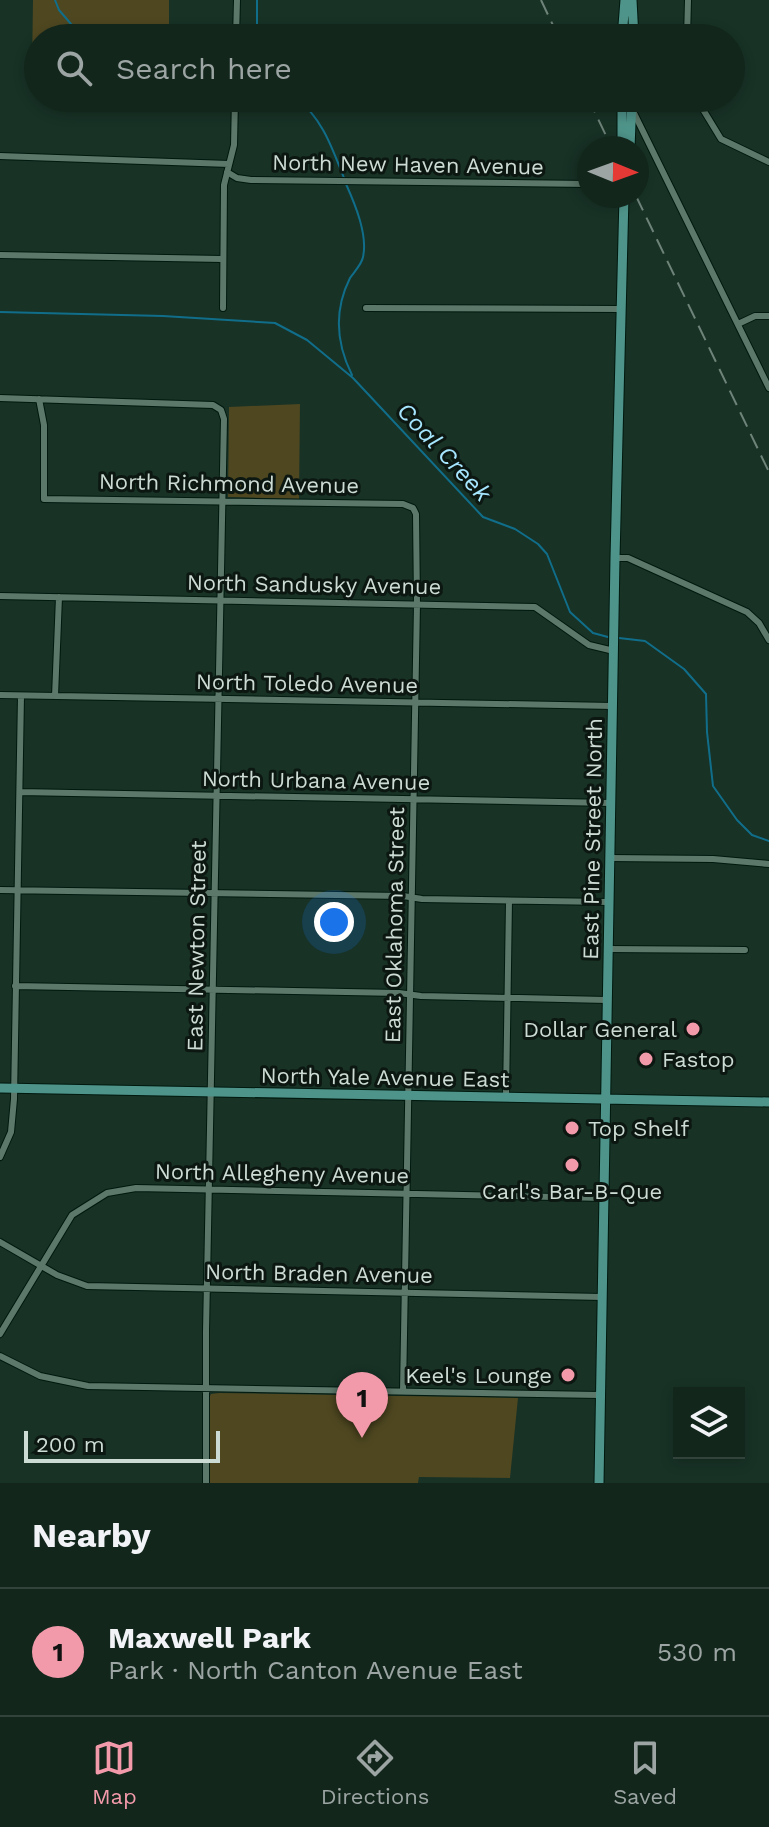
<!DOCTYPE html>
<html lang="en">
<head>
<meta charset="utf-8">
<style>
	body { margin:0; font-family:"Work Sans",sans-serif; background:#1b2e25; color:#f1f3f6 }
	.controls { position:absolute; right:24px; bottom:24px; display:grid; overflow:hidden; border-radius:0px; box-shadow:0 4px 12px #0003 }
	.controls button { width:72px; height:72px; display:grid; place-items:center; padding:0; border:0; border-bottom:2px solid #31433b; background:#12261c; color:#f1f3f6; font:40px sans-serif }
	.compass { position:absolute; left:577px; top:136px; width:72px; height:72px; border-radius:50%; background:#12261c; box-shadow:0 4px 12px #0003; rotate:91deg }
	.scale { position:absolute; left:24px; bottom:20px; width:196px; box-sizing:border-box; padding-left:8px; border:4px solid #ccdbd3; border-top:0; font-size:22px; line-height:28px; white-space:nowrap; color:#ccdbd3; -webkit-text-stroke:6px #0c1711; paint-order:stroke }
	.you { position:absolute; left:334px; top:922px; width:28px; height:28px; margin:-20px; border:6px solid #fff; border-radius:50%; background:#1a73e8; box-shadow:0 0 0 12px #1a73e833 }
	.badge { display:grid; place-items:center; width:52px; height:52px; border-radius:50%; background:#f39aaa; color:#111; font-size:26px; font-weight:700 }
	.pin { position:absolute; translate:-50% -66px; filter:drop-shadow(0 2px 4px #0008) }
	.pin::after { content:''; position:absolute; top:42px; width:28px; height:24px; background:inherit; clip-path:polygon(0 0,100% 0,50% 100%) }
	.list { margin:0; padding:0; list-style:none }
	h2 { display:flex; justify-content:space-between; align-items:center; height:104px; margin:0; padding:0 32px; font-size:34px }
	h2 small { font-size:26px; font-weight:400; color:#9ca5a3 }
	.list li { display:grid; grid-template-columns:52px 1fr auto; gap:24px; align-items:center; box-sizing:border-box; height:128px; padding:0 32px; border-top:2px solid #31433b }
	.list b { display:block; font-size:30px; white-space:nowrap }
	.list p { margin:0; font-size:26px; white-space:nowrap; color:#9ca5a3 }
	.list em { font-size:26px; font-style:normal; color:#9ca5a3 }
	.icon { flex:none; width:44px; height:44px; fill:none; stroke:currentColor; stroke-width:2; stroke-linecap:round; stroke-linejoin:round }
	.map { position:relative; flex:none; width:769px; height:1483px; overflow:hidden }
	.search { position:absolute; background:#12261c; box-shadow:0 4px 12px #0003; left:24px; right:24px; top:24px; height:88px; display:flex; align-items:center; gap:20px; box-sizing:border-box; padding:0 28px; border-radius:44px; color:#9ca5a3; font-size:30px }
	.sheet { height:232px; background:#12261c }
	nav { display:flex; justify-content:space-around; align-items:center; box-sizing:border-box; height:112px; border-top:2px solid #31433b; background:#12261c; font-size:22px; color:#9ca5a3 }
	nav a { display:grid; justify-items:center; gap:4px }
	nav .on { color:#f39aaa }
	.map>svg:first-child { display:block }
	.green { fill:#4e4720 }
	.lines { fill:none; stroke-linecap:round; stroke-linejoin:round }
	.stream { stroke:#116e8a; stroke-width:2 }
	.street-casing { stroke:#01190f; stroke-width:8 }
	.secondary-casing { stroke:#01190f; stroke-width:11 }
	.street { stroke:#5c786a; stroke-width:6 }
	.secondary { stroke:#4f948a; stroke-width:9 }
	.rail { stroke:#6e8379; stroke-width:2; stroke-dasharray:16 8; stroke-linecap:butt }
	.poi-dot { fill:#f39aaa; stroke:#0c1711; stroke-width:3 }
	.labels { text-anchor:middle; stroke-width:6; stroke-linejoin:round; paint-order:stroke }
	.street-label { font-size:22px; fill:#ccdbd3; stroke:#0c1711 }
	.poi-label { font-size:22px; fill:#ccdbd3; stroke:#0c1711; text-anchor:end }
	.water-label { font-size:24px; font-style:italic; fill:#a6e5fe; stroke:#0c1711 }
</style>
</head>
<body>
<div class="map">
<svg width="769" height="1483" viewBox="0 0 769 1483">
	<rect width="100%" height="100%" fill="#183226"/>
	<!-- green -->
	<path class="green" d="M33 0H169V38H38V69L32 68Z
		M300 404 299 499 228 497 229 407Z
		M219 1393 518 1398 510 1478 419 1477 418 1483H210L209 1398 211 1394Z"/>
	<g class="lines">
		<!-- stream -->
		<path class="stream" d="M55 0 59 10 83 38H87
			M257 38V0
			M296 98C323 119 332 148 344 178
			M346 184C355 204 368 235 363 257 362 264 354 272 350 278 334 310 336 343 352 375
			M0 312 163 316 275 323 307 340 353 378 483 517 515 529 538 544 547 554 570 612 593 633 608 637
			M619 638 645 641 684 669 706 694 707 732 713 786 737 820 752 835 769 841"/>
		<defs>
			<path id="street" d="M236 38 237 0
				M687 38 688 0
				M696 98 721 139 769 162
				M633 111 769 388
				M0 156 229 164
				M227 172 237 178 251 180 589 184
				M0 255 222 259
				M223 308 224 185 234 145 235 98
				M366 308 621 309
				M738 324 755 316H769
				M0 398 213 405 221 410 224 419 206 1331V1483
				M39 399 44 425V499L403 504 413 508 416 514 417 604 403 1391
				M615 558H628L747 612 759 623 769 640
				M0 596 535 607 589 645 614 651
				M0 695 613 706
				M55 696 59 597
				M20 792 611 803
				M610 858 713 859 769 864
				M0 890 403 896 422 899 608 902
				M607 949 745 950
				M15 986 399 993 421 996 607 1000
				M506 1097 509 901
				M0 1157 11 1132 14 1099 21 696
				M0 1242 57 1275 87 1286 602 1297
				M0 1334 72 1215 107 1193 136 1188 604 1198
				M0 1356 40 1376 88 1386 600 1395"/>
			<path id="secondary" d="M632 0 634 38
				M622 38 625 0
				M622 98V148
				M630 148 632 98
				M0 1088 769 1102
				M599 1483 615 558 624 196"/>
		</defs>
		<!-- street casing -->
		<use href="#street" class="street-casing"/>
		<!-- secondary casing -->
		<use href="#secondary" class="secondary-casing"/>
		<!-- street -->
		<use href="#street" class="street"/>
		<!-- secondary -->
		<use href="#secondary" class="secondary"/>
		<!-- rail -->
		<path class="rail" d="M541 0 559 38
			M588 98 612 148
			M636 196 769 472"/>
	</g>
	<!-- markers -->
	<g class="poi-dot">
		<circle cx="693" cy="1029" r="8"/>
		<circle cx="646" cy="1059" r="8"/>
		<circle cx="572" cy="1128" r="8"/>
		<circle cx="572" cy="1165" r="8"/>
		<circle cx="568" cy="1375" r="8"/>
	</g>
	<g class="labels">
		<!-- street labels -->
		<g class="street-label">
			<text transform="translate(408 164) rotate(1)" y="8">North New Haven Avenue</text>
			<text transform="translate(229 483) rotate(1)" y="8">North Richmond Avenue</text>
			<text transform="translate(314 584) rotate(1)" y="8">North Sandusky Avenue</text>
			<text transform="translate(307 683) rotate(1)" y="8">North Toledo Avenue</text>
			<text transform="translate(316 780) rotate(1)" y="8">North Urbana Avenue</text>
			<text transform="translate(592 839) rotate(-89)" y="8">East Pine Street North</text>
			<text transform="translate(394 925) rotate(-89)" y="8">East Oklahoma Street</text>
			<text transform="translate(196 946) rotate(-89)" y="8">East Newton Street</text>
			<text transform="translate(385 1077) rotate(1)" y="8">North Yale Avenue East</text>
			<text transform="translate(282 1173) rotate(1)" y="8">North Allegheny Avenue</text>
			<text transform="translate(319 1273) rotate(1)" y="8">North Braden Avenue</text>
		</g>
		<!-- poi labels -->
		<g class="poi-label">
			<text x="677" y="1037">Dollar General</text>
			<text x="662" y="1067" text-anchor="start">Fastop</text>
			<text x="588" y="1136" text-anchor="start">Top Shelf</text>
			<text x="572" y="1199" text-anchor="middle">Carl's Bar-B-Que</text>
			<text x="552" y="1383">Keel's Lounge</text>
		</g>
		<!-- water labels -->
		<g class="water-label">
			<text transform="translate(444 452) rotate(47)" y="8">Coal Creek</text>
		</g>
	</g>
</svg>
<div class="controls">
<button><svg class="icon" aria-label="layers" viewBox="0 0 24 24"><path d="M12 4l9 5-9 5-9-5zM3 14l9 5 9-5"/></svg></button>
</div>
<svg class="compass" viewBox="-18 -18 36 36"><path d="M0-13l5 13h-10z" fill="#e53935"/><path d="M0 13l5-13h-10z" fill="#9ca5a3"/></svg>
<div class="scale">200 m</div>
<div class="you"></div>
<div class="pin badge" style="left:362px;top:1438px">1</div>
<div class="search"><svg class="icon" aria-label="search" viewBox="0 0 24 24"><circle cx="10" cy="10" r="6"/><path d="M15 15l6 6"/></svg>Search here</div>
</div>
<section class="sheet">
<h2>Nearby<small></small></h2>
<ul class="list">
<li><span class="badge">1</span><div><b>Maxwell Park</b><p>Park · North Canton Avenue East</p></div><em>530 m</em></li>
</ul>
</section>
<nav>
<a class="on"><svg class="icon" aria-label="map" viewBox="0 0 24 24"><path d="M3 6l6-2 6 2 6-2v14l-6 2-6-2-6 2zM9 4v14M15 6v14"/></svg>Map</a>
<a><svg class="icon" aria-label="directions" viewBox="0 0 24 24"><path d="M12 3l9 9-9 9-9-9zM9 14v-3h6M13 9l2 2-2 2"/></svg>Directions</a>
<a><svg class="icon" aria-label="saved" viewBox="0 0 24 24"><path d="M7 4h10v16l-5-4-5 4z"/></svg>Saved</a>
</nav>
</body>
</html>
